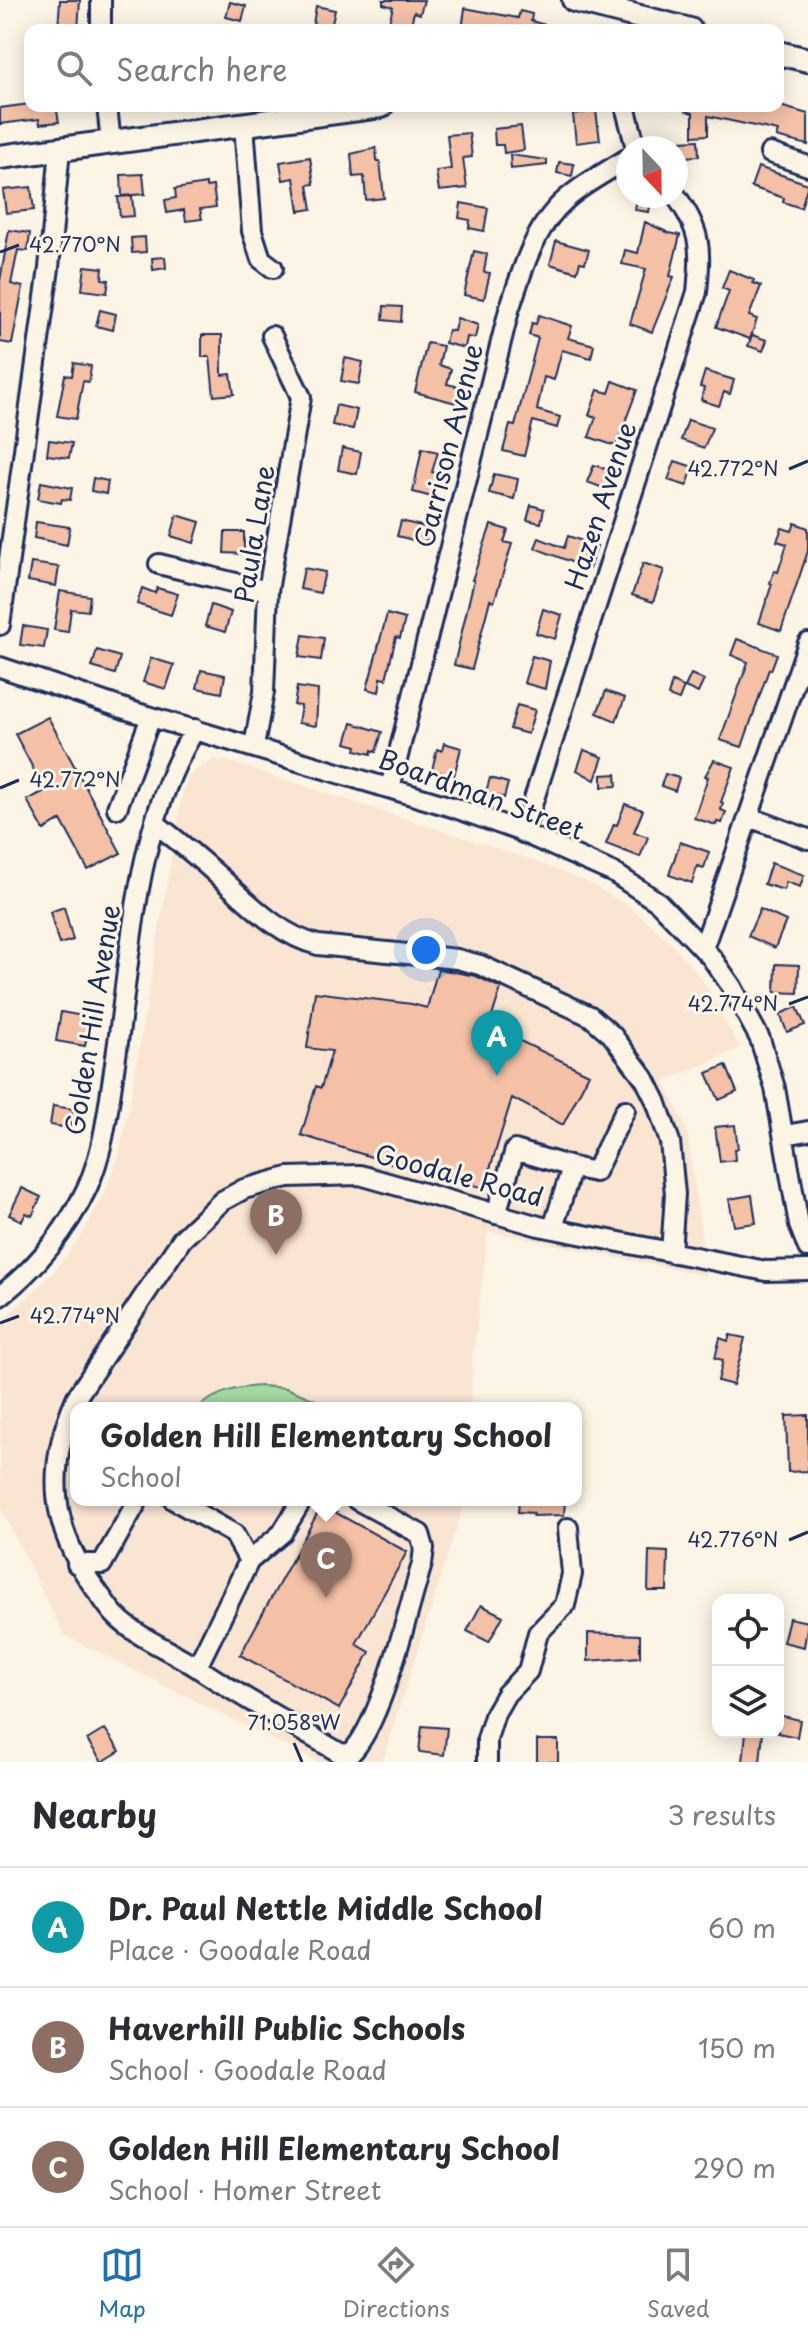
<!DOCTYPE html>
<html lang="en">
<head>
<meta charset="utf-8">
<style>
	body { margin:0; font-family:"Playpen Sans",sans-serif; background:#f7f7f7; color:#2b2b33 }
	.controls { position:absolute; right:24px; bottom:24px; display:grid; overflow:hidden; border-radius:16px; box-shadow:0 4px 20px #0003 }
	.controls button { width:72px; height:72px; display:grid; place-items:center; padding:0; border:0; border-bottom:2px solid #e1e1e2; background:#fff; color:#2b2b33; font:40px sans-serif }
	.compass { position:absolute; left:616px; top:136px; width:72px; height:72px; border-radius:50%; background:#fff; box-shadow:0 4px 20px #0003; rotate:158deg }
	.you { position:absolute; left:426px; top:950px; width:28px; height:28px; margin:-20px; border:6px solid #fff; border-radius:50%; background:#1a73e8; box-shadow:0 0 0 12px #1a73e833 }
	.badge { display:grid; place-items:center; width:52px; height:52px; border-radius:50%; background:#1f6fb2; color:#fff; font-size:26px; font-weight:700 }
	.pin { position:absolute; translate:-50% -66px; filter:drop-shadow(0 2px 4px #0008) }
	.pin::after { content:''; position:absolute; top:42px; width:28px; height:24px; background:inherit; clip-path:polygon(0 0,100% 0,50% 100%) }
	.popup { position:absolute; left:70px; top:1402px; width:512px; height:104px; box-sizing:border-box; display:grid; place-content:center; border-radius:16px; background:#fff; filter:drop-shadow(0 2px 6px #0005); font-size:26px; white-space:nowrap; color:#7c7c81 }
	.popup b { font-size:30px; color:#2b2b33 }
	.popup::after { content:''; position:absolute; left:50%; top:100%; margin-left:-16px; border:16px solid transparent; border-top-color:#fff }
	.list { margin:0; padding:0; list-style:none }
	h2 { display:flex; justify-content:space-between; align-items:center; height:104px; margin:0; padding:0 32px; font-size:34px }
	h2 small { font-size:26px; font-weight:400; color:#7c7c81 }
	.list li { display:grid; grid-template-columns:52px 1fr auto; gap:24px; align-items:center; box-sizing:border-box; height:120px; padding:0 32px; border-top:2px solid #e1e1e2 }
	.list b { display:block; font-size:30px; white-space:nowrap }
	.list p { margin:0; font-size:26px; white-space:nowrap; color:#7c7c81 }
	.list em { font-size:26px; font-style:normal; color:#7c7c81 }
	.icon { flex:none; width:44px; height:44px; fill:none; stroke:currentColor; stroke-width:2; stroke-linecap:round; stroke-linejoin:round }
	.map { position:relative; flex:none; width:808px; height:1762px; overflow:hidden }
	.search { position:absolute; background:#fff; box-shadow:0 4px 20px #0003; left:24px; right:24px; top:24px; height:88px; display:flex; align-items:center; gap:20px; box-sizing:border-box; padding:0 28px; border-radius:16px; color:#7c7c81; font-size:30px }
	.sheet { height:464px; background:#fff }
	nav { display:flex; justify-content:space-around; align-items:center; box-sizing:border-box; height:112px; border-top:2px solid #e1e1e2; background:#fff; font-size:22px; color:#7c7c81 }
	nav a { display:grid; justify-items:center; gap:4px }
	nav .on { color:#1f6fb2 }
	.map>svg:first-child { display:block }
	.built { fill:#fae5d2 }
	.green { fill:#a2dba0; stroke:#5e857f; stroke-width:2 }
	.building { fill:#f4c0a6; stroke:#1b2f5e; stroke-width:2 }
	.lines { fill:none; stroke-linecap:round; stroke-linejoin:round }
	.minor-casing { stroke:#1b2f5e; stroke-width:24 }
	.major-casing { stroke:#1b2f5e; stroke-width:28 }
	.minor { stroke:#fcf5e5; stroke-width:18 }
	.major { stroke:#fcf5e5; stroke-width:22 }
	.ticks { fill:none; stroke:#1b2f5e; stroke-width:3 }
	.labels { text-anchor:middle; stroke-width:6; stroke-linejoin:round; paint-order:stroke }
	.street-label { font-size:26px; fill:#1b2f5e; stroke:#fcf5e5 }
	.ticks-label { font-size:20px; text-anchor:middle; fill:#1b2f5e; stroke:#fcf5e5; stroke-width:6; stroke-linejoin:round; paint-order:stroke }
</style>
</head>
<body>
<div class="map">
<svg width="808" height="1762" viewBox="0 0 808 1762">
	<rect width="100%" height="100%" fill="#fcf5e5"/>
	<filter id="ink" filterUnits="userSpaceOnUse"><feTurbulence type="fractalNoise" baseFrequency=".0125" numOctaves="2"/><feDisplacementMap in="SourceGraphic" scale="16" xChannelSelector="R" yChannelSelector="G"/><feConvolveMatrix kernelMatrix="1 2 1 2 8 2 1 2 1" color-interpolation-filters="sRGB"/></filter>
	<g filter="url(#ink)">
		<!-- built -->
		<path class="built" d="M212 760 227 761 530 859 591 884 634 910 669 941 702 979 740 1048 664 1082 687 1130 707 1276 488 1231 473 1358 471 1408H76V1500H465L382 1762H317L64 1635 0 1506V1323L52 1274 81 1236 103 1197 118 1159 129 1108 183 789 188 776Z"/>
		<!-- green -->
		<path class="green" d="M261 1386 286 1388 326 1404 324 1408H197C217 1392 236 1387 261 1386Z"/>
		<!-- building -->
		<path class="building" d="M60 0H80L78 30H58Z
			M383 0H424L420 14 414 12 410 28 389 22 393 7 383 4Z
			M230 2 246 6 242 21 226 17Z
			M316 6 335 10 331 28 313 24Z
			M465 8 518 18 520 11 532 14 531 21 549 26 548 30H462Z
			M30 104 56 106 59 122 40 124 39 119 0 124V108Z
			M687 106H780L808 114V145L776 137 778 131 708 116V135L693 136V113L686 111Z
			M596 111 600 140 576 143 573 114Z
			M521 126 524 150 504 153 503 145H495L494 129Z
			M469 133 472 157 463 158 467 188 439 191 436 171 451 169 447 135Z
			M698 140 699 156 682 157 681 141Z
			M376 148 377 161H380L384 198 366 200 364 176 353 177 351 154Z
			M510 155 547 160V165L511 169Z
			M310 157 314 184 308 185 312 209 299 211 294 178 283 180 280 162Z
			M559 162 574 164 572 176 557 173Z
			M758 167 808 184 801 208 783 202 784 198 751 187Z
			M143 174 145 194 122 196 121 175Z
			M206 184V187L213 186 216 207 200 209 202 219 186 221 184 210 167 213 165 200 176 198 175 189Z
			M31 187 34 210 6 213 3 190Z
			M132 196 134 216 120 217 118 197Z
			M637 196H652L649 212 635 210Z
			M461 203 488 208 484 231 469 228 470 220 459 218Z
			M645 222 669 233 680 235 670 276 674 277 652 332 630 324 646 269 622 264 625 250 638 253Z
			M9 230 30 233 28 251 18 250 11 284 23 287 12 344 0 342V281Z
			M145 237 146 252 132 253 131 238Z
			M556 241 589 250 585 263 580 262 577 272 550 264Z
			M474 251 487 254 484 272 490 273 484 299 464 295Z
			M165 257 166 268 153 270 152 258Z
			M85 266 103 268 102 279 109 280 107 293 82 290Z
			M729 270 754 280 753 283 761 286 749 316 757 319 750 339 716 327 729 291 722 288Z
			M384 306 402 307 401 322 383 320Z
			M100 310 116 314 113 330 96 326Z
			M539 315 572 326 568 338 594 345 591 358 562 350 554 380 544 377 537 410 560 417 557 428 533 421 524 456 503 451 510 425 515 426 538 338 529 335 532 323 536 324Z
			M457 318 478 325 475 338 467 337 465 348 445 343 448 330 454 331Z
			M202 335H222V375L231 374 234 394 214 396 210 357H202Z
			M752 335 767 340 763 351 748 346Z
			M427 343 443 346 439 365 451 369 447 384 460 387 456 403 415 392Z
			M345 358 363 362 359 384 341 381Z
			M74 363 91 366 89 382 83 381 76 419 57 416 65 375 72 376Z
			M705 371 734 380 730 394 724 392 719 406 701 400 704 388 700 387Z
			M613 381 637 390 616 446 589 437 596 417 589 415 598 390 609 393Z
			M336 405 357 410 353 429 332 425Z
			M688 420 712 428 704 448 681 440Z
			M49 440 72 443 69 458 47 455Z
			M342 448 361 452 357 474 338 470Z
			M422 448 438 452 432 472 438 474 432 497 413 492Z
			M675 461 693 467 687 486 668 480Z
			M594 465 612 471 606 489 587 482Z
			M494 474 518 479 514 499 489 493Z
			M93 478 108 481 106 494 91 491Z
			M41 482 72 488 70 500 62 499 61 503 38 499Z
			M531 505 544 509 541 523 527 520Z
			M177 515 200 522 194 543 171 536Z
			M401 521 429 528 425 543 397 536Z
			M36 522 70 527 67 545 34 538Z
			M795 523 808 528V551L781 631 759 623 772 584 770 583 774 571 778 572 787 544 777 541 782 528 792 531Z
			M491 525 508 530 504 542 512 544 494 602 490 600 472 669 454 665 474 580H472Z
			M225 532H244V554L224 553Z
			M568 536 597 546 589 569 535 548 539 538 564 548Z
			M31 563 59 567 56 586 28 581Z
			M643 563 664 570 653 602 632 595Z
			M304 568 325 572 320 593 300 589Z
			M142 588 155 593 157 588 178 594 171 615 137 604Z
			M60 591 90 596 88 611 71 609 68 632 54 630Z
			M211 605 231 612 225 632 205 626Z
			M543 609 562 615 555 639 536 633Z
			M387 614 405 619 400 638 396 637 386 679 381 678 379 692 367 689Z
			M23 626 47 630 44 648 20 645Z
			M303 635 324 638 321 660 299 657Z
			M737 639 777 654 771 670 769 669 742 747 720 740 748 662 731 655Z
			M97 650 120 657 115 674 92 667Z
			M532 656 550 661 545 689 524 683Z
			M151 658 174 665 166 689 143 682Z
			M201 670 225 675 222 693 197 688Z
			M691 674 704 680 698 693 685 687Z
			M672 682 684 687 679 700 668 696Z
			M297 687 318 690 316 726 298 723 301 706 294 705Z
			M606 691 625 698 616 721 597 713Z
			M517 705 535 710 528 734 510 729Z
			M48 717 121 853 88 870 61 820 44 830 27 800 45 791 15 734Z
			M352 723 382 732 376 752 372 750 371 754 356 750 357 746 346 743Z
			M444 743 461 748 454 776 432 770 437 749 442 751Z
			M584 750 603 757 595 780 577 770Z
			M714 760 734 767 721 802 723 803 721 810 726 812 722 823 717 822 716 825 694 818 708 777 705 776Z
			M616 774 617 786 602 787V775Z
			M665 774 679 778 675 791 661 786Z
			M490 778 508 783 504 798 486 792Z
			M625 804 643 810 634 832 648 837 640 857 606 844 614 824 617 825Z
			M680 842 709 852 704 868 697 866 692 883 669 875Z
			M771 863 804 875 800 887 786 882 784 890 764 884Z
			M64 907 73 940 59 944 50 912Z
			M760 909 786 921 775 948 748 936Z
			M776 964 799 965 798 993 775 992Z
			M438 969 476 976 501 988 489 1026 589 1074 563 1125 512 1098 484 1188 446 1177 445 1180 301 1135 316 1086 321 1088 332 1051 307 1048 315 992 412 1004 427 1008Z
			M797 1007 805 1025 787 1032 780 1014Z
			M61 1012 83 1016 82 1025 89 1026 85 1046 56 1041Z
			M726 1065 737 1092 719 1100 707 1073Z
			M53 1106 73 1109 70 1128 50 1125Z
			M735 1125 738 1149H734L735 1160 720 1162 715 1127Z
			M22 1188 41 1197 32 1216 26 1213 22 1221 9 1215Z
			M752 1195 756 1223 734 1226 729 1199Z
			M730 1335 745 1338 733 1385 718 1381 723 1360 715 1358 720 1338 728 1341Z
			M808 1415V1471L788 1472 786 1416Z
			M519 1500H565L564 1515 533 1516 534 1513 518 1512Z
			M322 1505 407 1552 356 1644 370 1652 339 1709 240 1655Z
			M649 1551 668 1552 667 1591H648Z
			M481 1605 503 1616 489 1642 467 1631Z
			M789 1618 808 1622 804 1647 783 1642Z
			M588 1633 640 1635V1657L588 1661Z
			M778 1715 800 1720 797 1737 778 1733Z
			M422 1726 447 1728 444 1755 419 1752Z
			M105 1729 120 1751 102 1762 87 1740Z
			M746 1732H763L760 1762H743Z
			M537 1740H558V1762H537Z"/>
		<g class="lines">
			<defs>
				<path id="minor" d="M101 30V0
					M107 106 111 143
					M625 106 636 148
					M244 125 252 231 261 259 273 268
					M770 153 808 166
					M159 564 268 591
					M0 625 49 268 60 149
					M0 667 131 711 455 808 517 830 614 873 658 902 711 957 732 987 760 1039 775 1088 799 1225 808 1248
					M254 746 264 692 268 591 301 397 272 336
					M390 788 509 310C521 275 531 237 556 209 575 188 605 173 628 158
					M117 808 151 717
					M749 817 808 839
					M155 823C178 841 200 859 222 879 251 905 279 935 318 945L457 959 480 965 590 1016 612 1035 645 1079 656 1101 670 1142 675 1194 671 1253
					M523 833 697 292C701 249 702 232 676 196
					M703 949 808 643
					M785 1135 808 1131
					M572 1167 595 1172 625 1110
					M496 1214 515 1150 572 1167 553 1228
					M0 1296C36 1268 67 1230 87 1188 104 1151 108 1109 114 1070 132 955 133 831 195 729
					M174 1500 234 1534 249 1561 197 1667
					M357 1500 420 1534 424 1548 422 1564C408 1609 382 1724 350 1754L340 1753 328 1746C284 1721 240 1696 198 1668 171 1650 139 1639 116 1616 109 1609 103 1599 97 1591 50 1529 45 1469 76 1398L182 1239 222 1201 244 1189 288 1177 360 1175 539 1226 766 1271 808 1270
					M249 1561 282 1533 302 1500
					M77 1564H102L138 1500
					M487 1762V1739L495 1713 506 1694 528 1671 538 1633 565 1605 572 1574 568 1528"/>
				<path id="major" d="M574 0 690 30
					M778 53 808 60
					M0 157 381 106"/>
			</defs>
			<!-- minor casing -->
			<use href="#minor" class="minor-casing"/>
			<!-- major casing -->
			<use href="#major" class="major-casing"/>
			<!-- minor -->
			<use href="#minor" class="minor"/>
			<!-- major -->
			<use href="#major" class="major"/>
		</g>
	</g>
	<!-- ticks -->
	<path class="ticks" d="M0 252 19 245M789 469 808 461M0 788 19 780M789 1004 808 997M0 1323 19 1316M789 1540 808 1532M294 1743 302 1762"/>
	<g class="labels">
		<!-- street labels -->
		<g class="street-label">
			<text transform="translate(449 446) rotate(-76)" y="9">Garrison Avenue</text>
			<text transform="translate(601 506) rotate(-72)" y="9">Hazen Avenue</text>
			<text transform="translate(255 534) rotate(-81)" y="9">Paula Lane</text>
			<text transform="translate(481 795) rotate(20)" y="9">Boardman Street</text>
			<text transform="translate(93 1020) rotate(-81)" y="9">Golden Hill Avenue</text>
			<text transform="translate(459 1176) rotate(15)" y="9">Goodale Road</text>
		</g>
	</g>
	<g class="ticks-label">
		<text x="75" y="252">42.770°N</text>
		<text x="733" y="476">42.772°N</text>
		<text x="75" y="787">42.772°N</text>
		<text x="733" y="1011">42.774°N</text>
		<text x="75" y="1323">42.774°N</text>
		<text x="733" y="1547">42.776°N</text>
		<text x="294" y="1730">71.058°W</text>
	</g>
</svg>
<div class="controls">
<button><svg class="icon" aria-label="locate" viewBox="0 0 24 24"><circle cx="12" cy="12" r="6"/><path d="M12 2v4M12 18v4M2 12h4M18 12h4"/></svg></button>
<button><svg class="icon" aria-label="layers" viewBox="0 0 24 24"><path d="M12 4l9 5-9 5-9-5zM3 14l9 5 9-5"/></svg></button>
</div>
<svg class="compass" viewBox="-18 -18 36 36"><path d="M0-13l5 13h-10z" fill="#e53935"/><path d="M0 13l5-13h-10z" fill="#7c7c81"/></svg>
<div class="you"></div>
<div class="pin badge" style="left:497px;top:1076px;background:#0f9aa8">A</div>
<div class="pin badge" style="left:276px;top:1255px;background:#8d6e63">B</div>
<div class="pin badge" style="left:326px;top:1598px;background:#8d6e63">C</div>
<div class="popup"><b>Golden Hill Elementary School</b>School</div>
<div class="search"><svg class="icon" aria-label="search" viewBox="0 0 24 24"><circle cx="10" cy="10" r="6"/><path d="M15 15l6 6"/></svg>Search here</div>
</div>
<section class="sheet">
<h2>Nearby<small>3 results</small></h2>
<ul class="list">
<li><span class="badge" style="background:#0f9aa8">A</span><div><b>Dr. Paul Nettle Middle School</b><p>Place · Goodale Road</p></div><em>60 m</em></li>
<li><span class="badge" style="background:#8d6e63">B</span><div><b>Haverhill Public Schools</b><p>School · Goodale Road</p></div><em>150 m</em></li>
<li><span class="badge" style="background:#8d6e63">C</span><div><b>Golden Hill Elementary School</b><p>School · Homer Street</p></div><em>290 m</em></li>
</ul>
</section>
<nav>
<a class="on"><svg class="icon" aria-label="map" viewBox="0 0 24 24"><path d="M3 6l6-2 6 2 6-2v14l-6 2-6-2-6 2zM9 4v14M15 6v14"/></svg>Map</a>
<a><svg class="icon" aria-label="directions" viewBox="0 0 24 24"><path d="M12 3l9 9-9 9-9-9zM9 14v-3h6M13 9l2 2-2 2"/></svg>Directions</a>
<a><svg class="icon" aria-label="saved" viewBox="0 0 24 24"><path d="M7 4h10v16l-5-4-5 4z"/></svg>Saved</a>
</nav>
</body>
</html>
